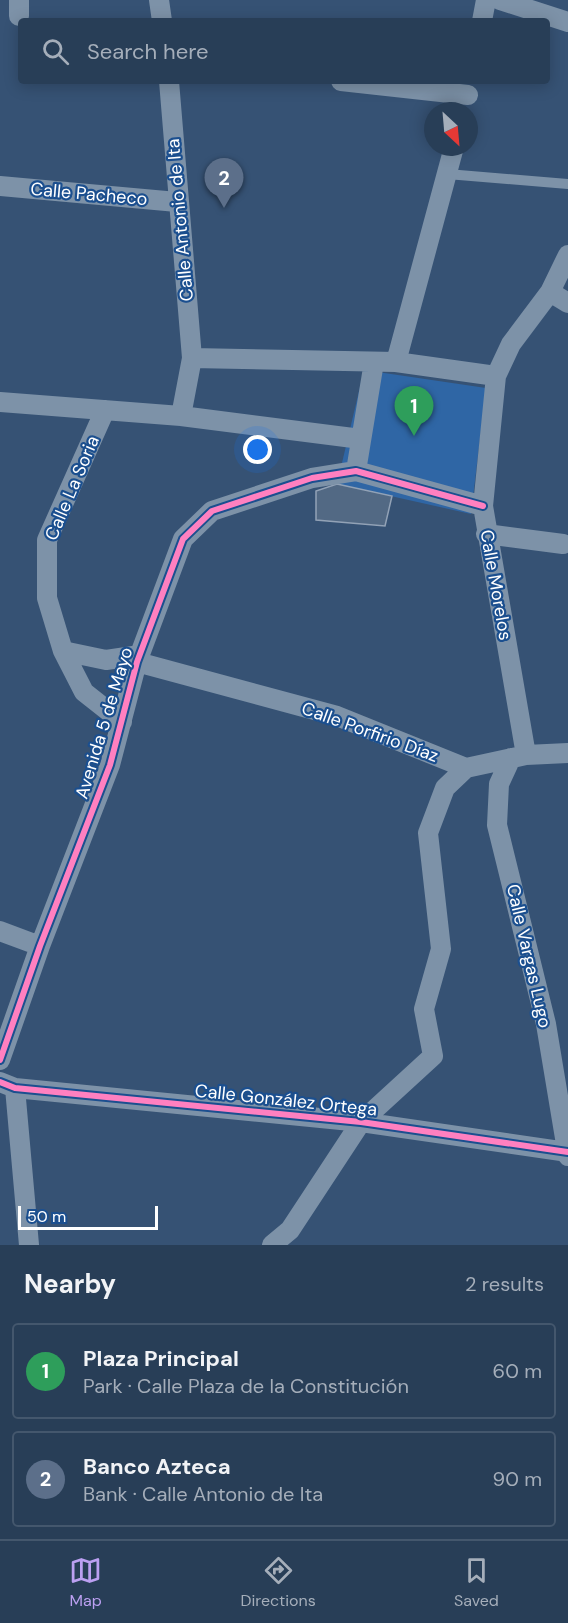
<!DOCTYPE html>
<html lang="en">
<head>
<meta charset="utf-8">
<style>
	body { margin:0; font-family:"DM Sans",sans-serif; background:#344961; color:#f1f3f6 }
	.compass { position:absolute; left:424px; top:102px; width:54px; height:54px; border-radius:50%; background:#283e57; box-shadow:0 3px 15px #0003; rotate:154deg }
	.scale { position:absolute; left:18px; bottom:15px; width:140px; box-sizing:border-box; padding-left:6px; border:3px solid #fff; border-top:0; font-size:16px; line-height:21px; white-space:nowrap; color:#fff; -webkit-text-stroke:4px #1b4f8f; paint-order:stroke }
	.you { position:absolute; left:258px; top:450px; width:21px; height:21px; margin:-15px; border:4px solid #fff; border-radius:50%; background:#1a73e8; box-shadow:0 0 0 9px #1a73e833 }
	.badge { display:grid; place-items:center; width:39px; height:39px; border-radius:50%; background:#bca0f2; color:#fff; font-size:20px; font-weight:700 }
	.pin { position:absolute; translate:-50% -50px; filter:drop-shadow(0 2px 3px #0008) }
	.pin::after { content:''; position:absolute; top:32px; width:21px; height:18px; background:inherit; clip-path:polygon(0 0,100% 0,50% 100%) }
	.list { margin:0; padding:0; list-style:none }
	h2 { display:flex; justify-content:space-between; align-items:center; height:78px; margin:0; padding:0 24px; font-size:26px }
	h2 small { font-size:20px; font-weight:400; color:#a5aeba }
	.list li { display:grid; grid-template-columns:39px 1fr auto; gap:18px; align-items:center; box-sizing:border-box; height:96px; margin:0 12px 12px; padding:0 12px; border:2px solid #44576d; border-radius:6px }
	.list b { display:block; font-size:22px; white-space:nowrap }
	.list p { margin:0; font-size:20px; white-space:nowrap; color:#a5aeba }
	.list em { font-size:20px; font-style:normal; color:#a5aeba }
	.icon { flex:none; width:33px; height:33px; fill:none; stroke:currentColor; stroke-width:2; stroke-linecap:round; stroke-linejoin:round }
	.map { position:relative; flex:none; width:568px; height:1245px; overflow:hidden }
	.search { position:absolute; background:#283e57; box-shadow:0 3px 15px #0003; left:18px; right:18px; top:18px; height:66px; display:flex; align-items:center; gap:15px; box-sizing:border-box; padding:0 21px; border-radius:6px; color:#a5aeba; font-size:22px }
	.sheet { height:294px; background:#283e57 }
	nav { display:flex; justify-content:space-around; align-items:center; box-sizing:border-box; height:84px; border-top:2px solid #44576d; background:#283e57; font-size:16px; color:#a5aeba }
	nav a { display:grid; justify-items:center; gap:3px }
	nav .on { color:#bca0f2 }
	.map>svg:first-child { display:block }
	.green { fill:#2f66a5 }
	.building { fill:#526984; stroke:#92a2b6; stroke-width:1.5 }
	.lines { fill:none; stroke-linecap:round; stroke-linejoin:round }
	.service { stroke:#7d92a8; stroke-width:10 }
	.minor { stroke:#7d92a8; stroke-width:20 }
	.cycleway-casing { stroke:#1b4f8f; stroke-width:10 }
	.cycleway { stroke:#ff80c0; stroke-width:6 }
	.labels { text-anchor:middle; stroke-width:4.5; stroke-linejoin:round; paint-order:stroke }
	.street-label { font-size:18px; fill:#fff; stroke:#1b4f8f }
</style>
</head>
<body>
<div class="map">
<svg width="568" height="1245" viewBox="0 0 568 1245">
	<rect width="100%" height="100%" fill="#365274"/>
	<!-- green -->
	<path class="green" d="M364 370 486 388 471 514 337 484Z"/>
	<!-- building -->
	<path class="building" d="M337 484 392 496 385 526 316 520V491Z"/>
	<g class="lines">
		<!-- service -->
		<path class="service" d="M447 174 568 184"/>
		<!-- minor -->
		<path class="minor" d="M159 0 162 21
			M500 0 568 22
			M19 16V0
			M482 21 486 0
			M169 81 192 358 181 416
			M341 81 468 95
			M0 186 177 202
			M550 292 568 303
			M192 358 396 362 496 376
			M396 362 454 147
			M0 402 181 416 361 439
			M105 410 47 540V598L63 651 84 692 122 722
			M356 471 374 362
			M486 534 563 544
			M63 651 106 660 140 655
			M137 662 337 716 466 768 526 755 568 753
			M526 755 483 506 496 376 511 344 550 292 568 255
			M511 758 499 784 497 825 546 1024 568 1156
			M0 931 40 946
			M0 1060 40 946 110 765 137 662 183 539 212 511 312 478 356 471 483 506
			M0 1082 15 1088 361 1122 568 1152
			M15 1088 29 1245
			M272 1245 290 1230 361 1122 433 1056 424 1009 441 949 428 833 445 788 466 768"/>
		<defs>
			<path id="cycleway" d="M0 1060 40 946 110 765 137 662 183 539 212 511 312 478 356 471 483 506
				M0 1082 15 1088 361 1122 568 1152"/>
		</defs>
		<!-- cycleway casing -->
		<use href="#cycleway" class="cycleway-casing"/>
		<!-- cycleway -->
		<use href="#cycleway" class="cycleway"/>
	</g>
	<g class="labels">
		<!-- street labels -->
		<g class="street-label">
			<text transform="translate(89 194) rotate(5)" y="6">Calle Pacheco</text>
			<text transform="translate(180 220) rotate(-95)" y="6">Calle Antonio de Ita</text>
			<text transform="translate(72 488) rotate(-67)" y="6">Calle La Soria</text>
			<text transform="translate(496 585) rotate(80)" y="6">Calle Morelos</text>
			<text transform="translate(104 723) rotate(-73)" y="6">Avenida 5 de Mayo</text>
			<text transform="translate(370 732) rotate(20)" y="6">Calle Porfirio Díaz</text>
			<text transform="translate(529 956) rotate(77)" y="6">Calle Vargas Lugo</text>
			<text transform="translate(286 1100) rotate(6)" y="6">Calle González Ortega</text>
		</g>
	</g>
</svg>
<svg class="compass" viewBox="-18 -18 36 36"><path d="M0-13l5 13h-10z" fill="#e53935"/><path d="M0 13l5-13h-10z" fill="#a5aeba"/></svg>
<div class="scale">50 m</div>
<div class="you"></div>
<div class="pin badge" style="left:414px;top:436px;background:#2e9e5b">1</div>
<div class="pin badge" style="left:224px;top:208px;background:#5c6f8a">2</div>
<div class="search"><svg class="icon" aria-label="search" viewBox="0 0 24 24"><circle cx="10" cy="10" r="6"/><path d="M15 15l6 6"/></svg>Search here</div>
</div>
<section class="sheet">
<h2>Nearby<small>2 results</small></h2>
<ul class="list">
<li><span class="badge" style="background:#2e9e5b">1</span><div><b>Plaza Principal</b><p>Park · Calle Plaza de la Constitución</p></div><em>60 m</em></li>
<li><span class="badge" style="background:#5c6f8a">2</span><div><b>Banco Azteca</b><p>Bank · Calle Antonio de Ita</p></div><em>90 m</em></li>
</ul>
</section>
<nav>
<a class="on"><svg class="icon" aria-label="map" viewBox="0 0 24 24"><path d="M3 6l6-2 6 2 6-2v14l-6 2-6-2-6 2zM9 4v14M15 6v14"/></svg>Map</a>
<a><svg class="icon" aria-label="directions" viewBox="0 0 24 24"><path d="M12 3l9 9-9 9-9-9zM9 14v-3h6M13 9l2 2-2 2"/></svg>Directions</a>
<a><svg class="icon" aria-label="saved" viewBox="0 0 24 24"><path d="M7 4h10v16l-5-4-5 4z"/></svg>Saved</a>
</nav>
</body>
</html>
